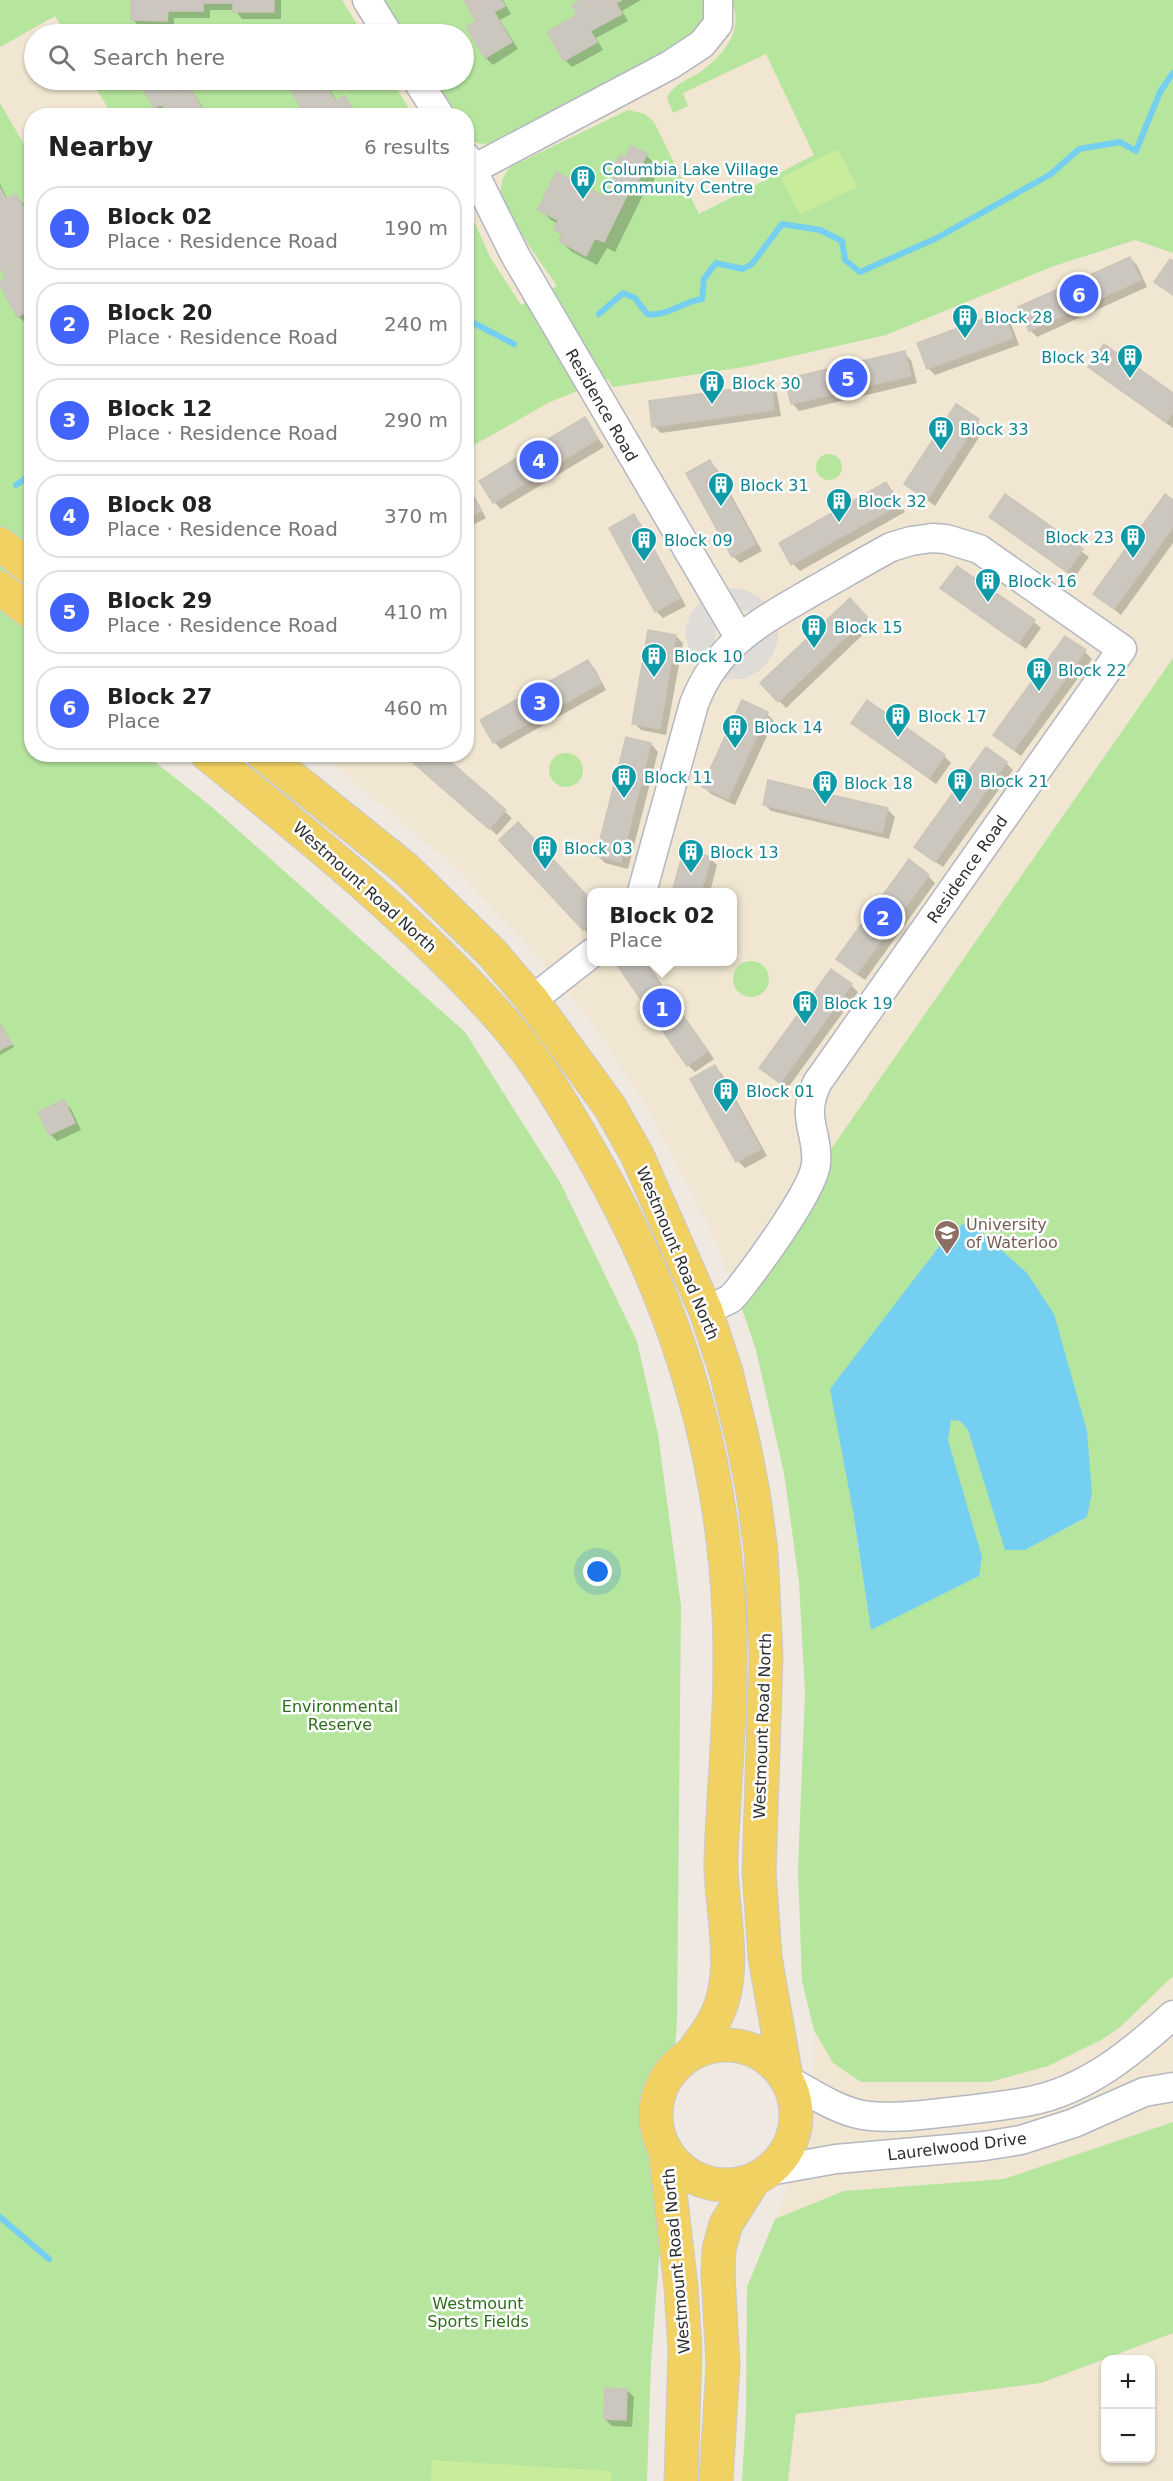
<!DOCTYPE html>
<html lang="en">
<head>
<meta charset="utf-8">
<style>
	body { margin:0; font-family:"DejaVu Sans",sans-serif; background:#f2f2f2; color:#222 }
	.controls { position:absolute; right:18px; bottom:18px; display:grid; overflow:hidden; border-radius:12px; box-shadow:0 2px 4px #0004 }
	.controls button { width:54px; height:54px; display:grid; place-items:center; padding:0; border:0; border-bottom:2px solid #e0e0e0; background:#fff; color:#222; font:30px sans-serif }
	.you { position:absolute; left:598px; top:1572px; width:21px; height:21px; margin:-15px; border:4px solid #fff; border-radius:50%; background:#1a73e8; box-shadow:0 0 0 9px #1a73e833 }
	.badge { display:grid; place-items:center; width:39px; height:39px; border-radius:50%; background:#4264fb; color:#fff; font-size:20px; font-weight:700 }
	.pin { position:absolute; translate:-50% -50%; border:3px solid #fff; box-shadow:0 2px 6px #0006 }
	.popup { position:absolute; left:587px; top:888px; width:150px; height:78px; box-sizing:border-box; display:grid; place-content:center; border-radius:12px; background:#fff; filter:drop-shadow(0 2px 4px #0005); font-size:20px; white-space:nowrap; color:#767676 }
	.popup b { font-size:22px; color:#222 }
	.popup::after { content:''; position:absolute; left:50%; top:100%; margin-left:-12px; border:12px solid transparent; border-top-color:#fff }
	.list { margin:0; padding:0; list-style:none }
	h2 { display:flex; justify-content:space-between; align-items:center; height:78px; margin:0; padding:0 24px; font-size:26px }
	h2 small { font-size:20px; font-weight:400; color:#767676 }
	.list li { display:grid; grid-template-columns:39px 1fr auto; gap:18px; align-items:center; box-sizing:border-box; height:84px; margin:0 12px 12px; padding:0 12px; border:2px solid #e0e0e0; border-radius:24px }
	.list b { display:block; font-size:22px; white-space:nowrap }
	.list p { margin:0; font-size:20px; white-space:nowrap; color:#767676 }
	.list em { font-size:20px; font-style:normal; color:#767676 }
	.icon { flex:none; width:33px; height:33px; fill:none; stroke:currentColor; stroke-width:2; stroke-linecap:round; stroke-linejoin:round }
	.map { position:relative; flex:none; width:1173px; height:2481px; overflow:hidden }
	.search { position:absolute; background:#fff; box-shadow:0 2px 4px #0004; left:24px; top:24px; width:450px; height:66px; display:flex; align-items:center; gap:15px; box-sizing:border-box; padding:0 21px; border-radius:33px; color:#767676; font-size:22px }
	.panel { position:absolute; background:#fff; box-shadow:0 2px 4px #0004; left:24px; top:108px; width:450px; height:654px; border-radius:24px }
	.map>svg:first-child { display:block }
	.education { fill:#f0e6d1; fill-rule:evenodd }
	.green { fill:#b6e59e; fill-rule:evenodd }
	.pitch { fill:#c9ec9a }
	.plaza { fill:#dfdcd8 }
	.water { fill:#75cff0 }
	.shadow { fill:#0003 }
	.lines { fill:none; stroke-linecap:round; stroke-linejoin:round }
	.stream { stroke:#75cff0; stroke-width:6 }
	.building { fill:#cbc7bf; stroke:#cbc5ba; stroke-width:1.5 }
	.minor-casing { stroke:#b4b7c1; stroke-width:31 }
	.major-casing { stroke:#c9c9c9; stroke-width:35 }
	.minor { stroke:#fff; stroke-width:28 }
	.major { stroke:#f2d163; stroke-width:33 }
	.labels { text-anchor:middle; stroke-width:5; stroke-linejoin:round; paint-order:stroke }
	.culture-label { font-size:16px; fill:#0d838f; stroke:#fff; text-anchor:start }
	.street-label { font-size:16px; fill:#2e2e2e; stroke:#fff }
	.education-label { font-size:16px; fill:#785e54; stroke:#fff; text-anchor:start }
	.park-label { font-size:16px; fill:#2c6e1b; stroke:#fff }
</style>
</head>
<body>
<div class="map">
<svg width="1173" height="2481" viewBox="0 0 1173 2481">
	<rect width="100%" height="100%" fill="#efe9e1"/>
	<!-- education -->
	<path class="education" d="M0 0H1173V2481H742L746 2415 747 2287 812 2130 814 2030 802 1981 798 1870 805 1693 799 1582 784 1473 756 1350 739 1300 709 1226 647 1107 595 1026 540 959 452 865 323 755 466 754V116H32L31 523 0 498ZM34 34H464V80H34ZM592 892H732V962H592ZM1106 2360H1150V2458H1106Z"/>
	<!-- green -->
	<path class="green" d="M0 0H342L363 34H66L55 16 0 47Z
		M379 0H702L705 26 690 43 502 143C473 145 467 146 466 116L454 115 430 80H464V34H401Z
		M731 0H1173V253L1135 240 1054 266 886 335 744 367 613 387 608 379 550 402 467 449 466 218 475 223 490 257 521 305 557 286C545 268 503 211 501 193 500 182 504 176 510 167L628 110 645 114 654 122 699 214 814 155 766 54 683 93 688 106 673 113 667 98C673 84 688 80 700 72 724 55 745 30 731 0Z
		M91 80H391L413 115H112Z
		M0 103 32 158V754L146 755 212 807 465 1032 560 1182 637 1341 658 1434 681 1606 677 2022 651 2363 647 2481H0Z
		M816 467a13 13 0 1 1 26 0a13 13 0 1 1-26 0Z
		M1173 658V1976L1119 2028 1101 2040 1048 2066 990 2082H861L833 2063 814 2030 802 1981 798 1870 805 1693 799 1582 784 1473 756 1350 739 1300 822 1162ZM1054 1314 1087 1517 1025 1550 968 1430 960 1421 951 1419 948 1440 871 1629 853 1511Z
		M549 770a17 17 0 1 1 34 0a17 17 0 1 1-34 0Z
		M733 979a18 18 0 1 1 36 0a18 18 0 1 1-36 0Z
		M1173 2122V2333L1041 2383 796 2414 788 2481H742L746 2415 747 2287 775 2219 844 2191 1004 2179Z"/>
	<!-- pitch -->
	<path class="pitch" d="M838 149 857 187 800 215 781 178Z
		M432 2460 612 2471 611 2481H431Z"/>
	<!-- plaza -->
	<path class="plaza" d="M734 588 748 591 760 598 768 605 753 612 738 610 722 589Z
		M702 599 715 624 716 632 713 648 700 669 690 654 685 632 690 614Z
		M778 628V639L773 655 762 669 745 679H720L726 670 765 635Z"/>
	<!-- water -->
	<path class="water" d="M969 1221 1027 1273 1054 1314 1087 1431 1092 1493 1087 1517 1025 1550H1005L968 1430 960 1421 951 1420 948 1440 982 1557 979 1576 871 1630 853 1511 830 1389 951 1231Z"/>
	<!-- shadow -->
	<path class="shadow" d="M133 0H281V19H242L235 10H210V18H174V27H140L133 20Z
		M466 0H503L511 14 500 20 518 49 493 65 486 58 468 28 478 22Z
		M584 0H641L622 11 628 21 596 38 603 50 572 67 565 60Z
		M140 80H176L183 92 189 89 196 96 208 116H170L168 111 163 114 156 107Z
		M298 80H325L337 102 345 97 358 116H307Z
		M631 148 646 155 657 166 652 176 655 178 646 196 643 195 615 252 607 248 597 265 572 252 561 241 563 237 555 229 558 224 551 220 540 209 606 199 616 179 612 174 626 159Z
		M0 184 8 200 16 196 23 203 32 219V319L25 323 18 316 0 282 8 278 0 264Z
		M1130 258 1137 265 1147 287 1037 337 1030 330Z
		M1003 314 1010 321 1019 345 935 375 928 368Z
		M904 353 911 360 917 383 799 411 792 403Z
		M1090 367 1173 395V428L1097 374Z
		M770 386 777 393 781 416 661 433 654 426Z
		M956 406 985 428 935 506 906 484Z
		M585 419 604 447 501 509 494 502Z
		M710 462 717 469 762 551 740 563 733 556Z
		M886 484 893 491 905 512 800 571 793 564 781 543Z
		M468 490 475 497 486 518 466 529Z
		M1005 496 1089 557 1074 578 991 517Z
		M1173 502V543L1121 615 1095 594Z
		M633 516 640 523 686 606 663 618 656 611Z
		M942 588 1034 622 1041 628 1026 649Z
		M850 600 873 625 786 708 763 683Z
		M676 636 683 643 666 735 641 730 634 723Z
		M1085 652 1092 659 1021 756 1002 742 995 735Z
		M588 662 595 669 606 690 501 749 494 742Z
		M767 714 774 721 735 805 711 794 704 787Z
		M852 723 944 756 951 763 936 784Z
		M651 744 658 752 628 869 605 863 598 856Z
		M404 754H440L512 818 497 835Z
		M1006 763 1013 770 943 867 923 853 916 847Z
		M764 804 888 810 895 817 889 839 771 811Z
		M685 851 710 858 717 865 710 892H673Z
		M928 876 935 883 865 980 845 966 838 959Z
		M592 903V935L591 936 584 929Z
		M625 962H646L714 1059 695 1072 688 1065 619 966Z
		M851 985 858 992 787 1089 768 1075 761 1068Z
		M0 1025 14 1047 0 1055Z
		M715 1067 722 1074 767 1156 745 1168 738 1161 692 1079Z
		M64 1102 71 1109 81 1130 57 1141 50 1134Z
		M627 2390 634 2397 632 2427 612 2426 605 2419Z"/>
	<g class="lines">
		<!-- stream -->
		<path class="stream" d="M599 314 623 293 635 298 647 314C667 317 681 302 702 299L704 279 716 263 743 269 752 264 782 224 820 230 842 241 845 260 860 272 937 238 1051 174 1079 149 1120 142 1136 151 1160 92 1173 73
			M466 319 514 344
			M16 485 32 474
			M0 2217 49 2259"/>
	</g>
	<!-- building -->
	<path class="building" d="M131 0H274V12H233V3H203V11H168L167 21 131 20Z
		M464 0H501L505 6 494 12 512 42 485 58 466 27 476 21Z
		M581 0H622L616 3 622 14 590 31 597 42 564 61 547 32 577 15 572 5Z
		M138 80H174L181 92 190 87 206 116H168L162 104 154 108Z
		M297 80H323L335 101 345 96 356 116H320L318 112 306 116 289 86 298 82Z
		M631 146 647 153 642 165 645 166 635 187 632 185 604 242 595 238 586 256 559 241 563 234 554 230 558 220 538 210 556 172 606 197 615 177 610 175 620 155 625 157Z
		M0 188 6 199 16 194 32 223V233L26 235 32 245V309L17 317 0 285V281L6 278 0 267Z
		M1130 257 1141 280 1029 331 1018 307Z
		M1170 259 1173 261V295L1154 282Z
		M1003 312 1013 338 927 369 917 343Z
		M1104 344 1173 393V412L1166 422 1088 367Z
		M905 351 911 376 791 404 785 379Z
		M771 384 774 410 652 427 649 401Z
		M956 404 979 419 927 500 904 484Z
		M585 417 598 439 493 503 479 481Z
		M710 460 756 544 732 557 686 473Z
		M886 482 899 505 791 565 779 543Z
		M469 488 481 511 466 518V489Z
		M1005 494 1083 549 1067 572 989 517Z
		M1165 494 1173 500V527L1114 609 1093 594Z
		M634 514 680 598 655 612 609 528Z
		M957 566 1035 620 1018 643 940 588Z
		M850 598 867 617 778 702 760 683Z
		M648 630 676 635 660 729 632 724Z
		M1065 636 1086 650 1014 750 993 735Z
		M588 660 601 683 493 743 480 720Z
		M742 700 768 712 728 799 702 787Z
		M867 700 945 755 929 778 851 723Z
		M626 737 651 743 621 862 596 856Z
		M986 747 1007 762 935 862 914 847Z
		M403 754H442L506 810 489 829Z
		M768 780 888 808 882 833 763 805Z
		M518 822 592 901V922L583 930 499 840Z
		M684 849 711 857 701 892H672Z
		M909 859 929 875 857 974 836 959Z
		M622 962H645L708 1051 687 1066 617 965Z
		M831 969 852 984 780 1083 759 1068Z
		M0 1024 12 1044 0 1050Z
		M715 1065 761 1149 736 1162 690 1079Z
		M64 1100 75 1123 49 1135 38 1112Z
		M605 2388 627 2389 626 2420 604 2419Z"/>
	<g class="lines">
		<defs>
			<path id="minor" d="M367 0 388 34
				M417 80 440 116
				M466 157 515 255 739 637
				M466 173 670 65 702 44 718 24V0
				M642 892 694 704C717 643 762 621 815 590 840 576 865 561 891 547L911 541 932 538 946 539 979 549 1122 649 817 1083C800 1121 819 1131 816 1164 813 1191 755 1269 736 1293L730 1299 706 1311
				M532 1000 592 953
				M788 2080C810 2092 833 2108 858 2114 883 2120 923 2115 949 2112 976 2109 1004 2106 1030 2101 1087 2090 1132 2052 1173 2015
				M769 2171 836 2159 984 2146 1021 2140 1074 2123 1144 2092 1173 2087"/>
			<path id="major" d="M0 544 32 569
				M0 588 32 613
				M207 754C312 839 412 919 502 1020 538 1061 566 1110 593 1157 674 1298 722 1450 729 1612 732 1675 728 1737 724 1800 723 1822 721 1845 721 1867 722 1910 735 1960 722 2002 716 2021 704 2037 692 2053
				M263 754 406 869 493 954 532 1000 610 1107 637 1155 706 1311 726 1372 743 1441 753 1492 761 1551 766 1657 759 1872 765 1957 786 2077
				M656 2115a70 70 0 1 1 140 0a70 70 0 1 1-140 0Z
				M665 2149 681 2287 685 2350 681 2481
				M716 2481 723 2365 718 2273 719 2249 726 2224 754 2180"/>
		</defs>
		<!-- minor casing -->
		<use href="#minor" class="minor-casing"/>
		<!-- major casing -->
		<use href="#major" class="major-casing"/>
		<!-- minor -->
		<use href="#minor" class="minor"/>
		<!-- major -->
		<use href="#major" class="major"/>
	</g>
	<!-- icons -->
	<defs>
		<symbol id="building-pin" viewBox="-11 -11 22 30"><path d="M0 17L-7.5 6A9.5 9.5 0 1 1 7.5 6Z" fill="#0f9aa8" stroke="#fff"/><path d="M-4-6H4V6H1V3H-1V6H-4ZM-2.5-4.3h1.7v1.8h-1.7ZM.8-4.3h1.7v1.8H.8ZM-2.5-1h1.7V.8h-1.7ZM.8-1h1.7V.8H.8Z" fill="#fff"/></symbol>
		<symbol id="university-pin" viewBox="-11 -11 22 30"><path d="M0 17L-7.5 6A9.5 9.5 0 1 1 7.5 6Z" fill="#8d6e63" stroke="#fff"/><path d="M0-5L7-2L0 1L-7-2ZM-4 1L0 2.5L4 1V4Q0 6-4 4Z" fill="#fff"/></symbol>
	</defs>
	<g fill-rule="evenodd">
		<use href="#building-pin" x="568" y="163" width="30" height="40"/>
		<use href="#building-pin" x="950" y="302" width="30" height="40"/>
		<use href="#building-pin" x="1115" y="342" width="30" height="40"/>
		<use href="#building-pin" x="697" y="368" width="30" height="40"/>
		<use href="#building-pin" x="926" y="414" width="30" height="40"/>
		<use href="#building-pin" x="706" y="470" width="30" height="40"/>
		<use href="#building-pin" x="824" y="486" width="30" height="40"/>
		<use href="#building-pin" x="1118" y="522" width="30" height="40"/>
		<use href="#building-pin" x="629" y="525" width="30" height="40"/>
		<use href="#building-pin" x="973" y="566" width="30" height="40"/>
		<use href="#building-pin" x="799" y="612" width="30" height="40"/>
		<use href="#building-pin" x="639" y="641" width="30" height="40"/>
		<use href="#building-pin" x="1024" y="655" width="30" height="40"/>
		<use href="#building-pin" x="883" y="701" width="30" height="40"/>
		<use href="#building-pin" x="720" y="712" width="30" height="40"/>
		<use href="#building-pin" x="609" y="762" width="30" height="40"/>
		<use href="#building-pin" x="945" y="766" width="30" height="40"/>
		<use href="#building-pin" x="810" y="768" width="30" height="40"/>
		<use href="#building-pin" x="530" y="833" width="30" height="40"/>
		<use href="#building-pin" x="676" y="837" width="30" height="40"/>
		<use href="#building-pin" x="790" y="988" width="30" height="40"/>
		<use href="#building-pin" x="711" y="1076" width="30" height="40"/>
		<use href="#university-pin" x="932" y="1218" width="30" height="40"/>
	</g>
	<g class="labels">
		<!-- culture labels -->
		<g class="culture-label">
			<text x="602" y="175">Columbia Lake Village<tspan x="602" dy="18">Community Centre</tspan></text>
			<text x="984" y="323">Block 28</text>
			<text x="1110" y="363" text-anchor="end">Block 34</text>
			<text x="732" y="389">Block 30</text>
			<text x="960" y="435">Block 33</text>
			<text x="740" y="491">Block 31</text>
			<text x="858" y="507">Block 32</text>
			<text x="1114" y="543" text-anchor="end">Block 23</text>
			<text x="664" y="546">Block 09</text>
			<text x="1008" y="587">Block 16</text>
			<text x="834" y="633">Block 15</text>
			<text x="674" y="662">Block 10</text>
			<text x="1058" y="676">Block 22</text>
			<text x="918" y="722">Block 17</text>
			<text x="754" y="733">Block 14</text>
			<text x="644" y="783">Block 11</text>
			<text x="980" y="787">Block 21</text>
			<text x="844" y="789">Block 18</text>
			<text x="564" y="854">Block 03</text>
			<text x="710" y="858">Block 13</text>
			<text x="824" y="1009">Block 19</text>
			<text x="746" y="1097">Block 01</text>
		</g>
		<!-- street labels -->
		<g class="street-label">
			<text transform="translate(602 405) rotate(60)" y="6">Residence Road</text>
			<text transform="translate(967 869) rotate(-55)" y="6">Residence Road</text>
			<text transform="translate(365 887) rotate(42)" y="6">Westmount Road North</text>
			<text transform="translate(678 1253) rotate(67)" y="6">Westmount Road North</text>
			<text transform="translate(762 1726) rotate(-88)" y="6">Westmount Road North</text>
			<text transform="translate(957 2146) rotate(-7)" y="6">Laurelwood Drive</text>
			<text transform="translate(676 2261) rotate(-95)" y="6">Westmount Road North</text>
		</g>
		<!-- education labels -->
		<g class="education-label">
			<text x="966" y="1230">University<tspan x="966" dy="18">of Waterloo</tspan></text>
		</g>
		<!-- park labels -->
		<g class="park-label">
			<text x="340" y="1712">Environmental<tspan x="340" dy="18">Reserve</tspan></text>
			<text x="478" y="2309">Westmount<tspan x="478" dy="18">Sports Fields</tspan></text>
		</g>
	</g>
</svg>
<div class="controls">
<button>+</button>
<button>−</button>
</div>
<div class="you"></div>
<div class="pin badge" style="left:662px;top:1008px">1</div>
<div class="popup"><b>Block 02</b>Place</div>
<div class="pin badge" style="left:883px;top:917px">2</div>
<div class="pin badge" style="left:540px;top:702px">3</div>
<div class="pin badge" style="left:539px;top:460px">4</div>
<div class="pin badge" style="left:848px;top:378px">5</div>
<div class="pin badge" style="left:1079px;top:294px">6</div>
<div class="search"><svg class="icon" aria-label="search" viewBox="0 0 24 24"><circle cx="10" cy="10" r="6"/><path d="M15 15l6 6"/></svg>Search here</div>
<section class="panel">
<h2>Nearby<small>6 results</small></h2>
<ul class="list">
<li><span class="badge">1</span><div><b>Block 02</b><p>Place · Residence Road</p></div><em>190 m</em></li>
<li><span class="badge">2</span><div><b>Block 20</b><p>Place · Residence Road</p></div><em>240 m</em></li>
<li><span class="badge">3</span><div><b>Block 12</b><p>Place · Residence Road</p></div><em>290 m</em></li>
<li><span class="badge">4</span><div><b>Block 08</b><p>Place · Residence Road</p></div><em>370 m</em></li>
<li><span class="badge">5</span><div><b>Block 29</b><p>Place · Residence Road</p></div><em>410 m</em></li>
<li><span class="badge">6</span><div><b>Block 27</b><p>Place</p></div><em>460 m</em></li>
</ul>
</section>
</div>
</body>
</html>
